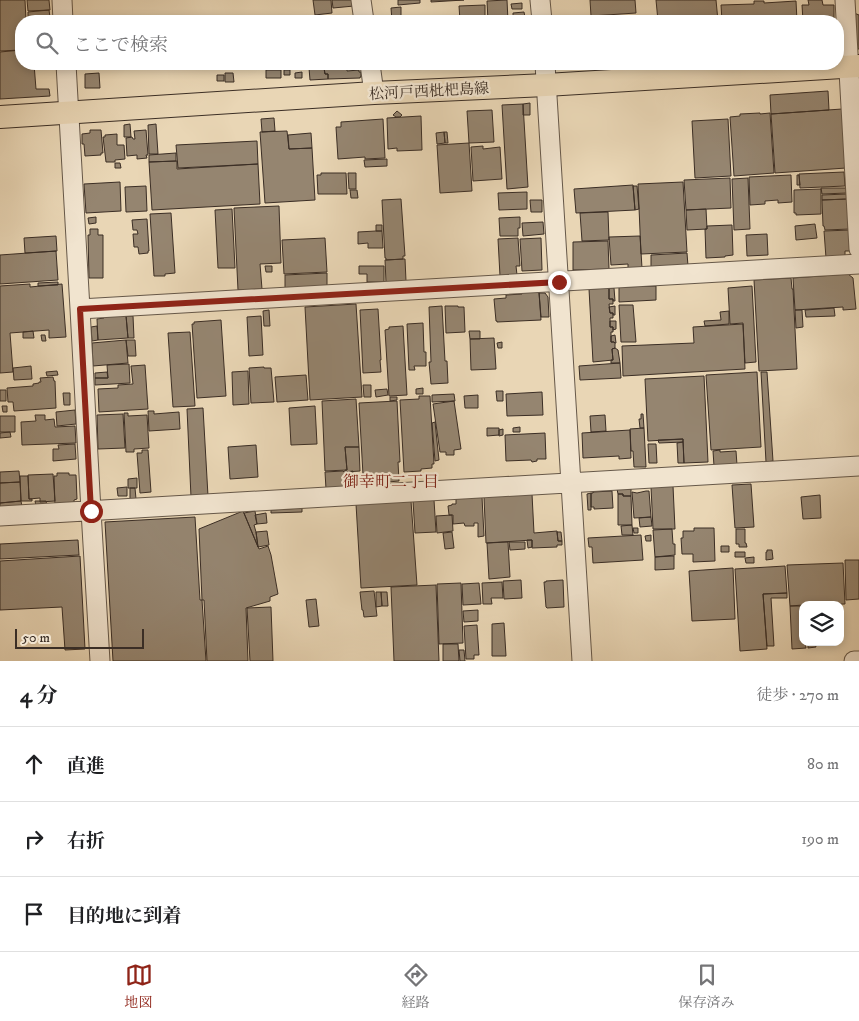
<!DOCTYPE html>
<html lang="ja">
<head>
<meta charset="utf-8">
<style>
	body { margin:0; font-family:"IM FELL DW Pica","Noto Serif JP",serif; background:#f6f6f6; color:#202124 }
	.controls { position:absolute; right:15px; bottom:15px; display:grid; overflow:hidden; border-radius:10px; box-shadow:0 2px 8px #0003 }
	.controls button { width:45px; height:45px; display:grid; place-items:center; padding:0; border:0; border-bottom:1px solid #e0e0e0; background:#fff; color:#202124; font:25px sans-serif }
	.scale { position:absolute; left:15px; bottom:12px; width:129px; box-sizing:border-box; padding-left:5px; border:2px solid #3b2e25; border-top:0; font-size:14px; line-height:18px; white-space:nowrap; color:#3b2e25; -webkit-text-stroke:4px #f1e4cf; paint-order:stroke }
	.stop { position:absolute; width:15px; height:15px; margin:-11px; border:4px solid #8f2418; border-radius:50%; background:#fff }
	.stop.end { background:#8f2418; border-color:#fff; box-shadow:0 1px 5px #0008 }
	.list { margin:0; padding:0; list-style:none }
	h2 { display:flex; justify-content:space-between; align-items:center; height:65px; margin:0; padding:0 20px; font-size:21px }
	h2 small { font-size:16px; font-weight:400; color:#757577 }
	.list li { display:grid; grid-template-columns:32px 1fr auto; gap:15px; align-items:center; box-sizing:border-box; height:75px; padding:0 20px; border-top:1px solid #e0e0e0 }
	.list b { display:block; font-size:19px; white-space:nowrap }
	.list em { font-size:16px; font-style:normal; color:#757577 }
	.icon { flex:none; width:28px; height:28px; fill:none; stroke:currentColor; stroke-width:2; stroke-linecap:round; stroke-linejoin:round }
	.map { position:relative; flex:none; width:859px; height:661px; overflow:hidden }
	.search { position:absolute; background:#fff; box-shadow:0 2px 8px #0003; left:15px; right:15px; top:15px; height:55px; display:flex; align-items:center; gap:12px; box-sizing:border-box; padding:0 18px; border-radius:20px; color:#757577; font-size:19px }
	.sheet { height:290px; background:#fff }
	nav { display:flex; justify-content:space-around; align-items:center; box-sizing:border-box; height:70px; border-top:1px solid #e0e0e0; background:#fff; font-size:14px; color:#757577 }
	nav a { display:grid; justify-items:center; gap:2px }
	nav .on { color:#8f2418 }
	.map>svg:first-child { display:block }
	.building { fill:#958570; stroke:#3b2e25 }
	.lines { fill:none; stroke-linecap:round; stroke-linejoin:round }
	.minor-casing { stroke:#665849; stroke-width:21 }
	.major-casing { stroke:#3b2e25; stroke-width:24 }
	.minor { stroke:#f1e4cf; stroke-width:19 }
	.major { stroke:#e9d6b5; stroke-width:22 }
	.route { stroke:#8f2418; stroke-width:6 }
	.labels { text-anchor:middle; stroke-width:4.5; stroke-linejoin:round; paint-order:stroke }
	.street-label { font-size:15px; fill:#3b2e25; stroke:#f1e4cf }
	.neighbourhood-label { font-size:16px; fill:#7a1f14; stroke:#f1e4cf }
</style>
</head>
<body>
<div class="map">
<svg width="859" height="661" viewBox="0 0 859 661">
	<rect width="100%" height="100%" fill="#e9d6b5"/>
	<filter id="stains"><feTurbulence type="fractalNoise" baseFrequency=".004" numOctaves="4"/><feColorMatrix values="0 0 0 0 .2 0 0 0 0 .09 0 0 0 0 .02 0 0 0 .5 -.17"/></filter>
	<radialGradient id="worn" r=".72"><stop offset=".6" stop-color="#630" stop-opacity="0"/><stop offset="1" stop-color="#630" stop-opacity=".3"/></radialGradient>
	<!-- building -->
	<path class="building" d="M0 0H25L26 21H21V50L0 51Z
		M27 0H49L50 10 28 11Z
		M313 0H331L332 13 315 15Z
		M332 0H353L354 6 333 8Z
		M398 0H420V3L398 5Z
		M431 0H464L431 2Z
		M507 0 508 21 519 20V21H488L487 1Z
		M590 0H635L636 13 591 16Z
		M656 0H716L718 21H658Z
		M808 0H822L823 5H834V21H803L802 5H809Z
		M754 1H764V3L796 1 797 21H722L721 5 754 4Z
		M522 3V9H512L511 4Z
		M485 5V21H460L459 6Z
		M401 7V21H392L391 8Z
		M49 10 50 17 28 18V12Z
		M524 12 525 17H513V13Z
		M854 13 859 15V49H855Z
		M21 50V64H34L36 89H49L50 96 0 99V52Z
		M309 64H323V66L309 68Z
		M490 64H515V66L491 67Z
		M328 65V68H324L325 74H328V79L310 80 309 68Z
		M347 67V71L359 70V72H361V77H360V78L328 79V74H325L324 68Z
		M266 70H281V78H266Z
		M284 70H290V75H284Z
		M302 72V78H295V73Z
		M99 73 100 88H85V74Z
		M225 73H233L234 82H225Z
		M217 75H224V81H217Z
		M828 91 829 110 771 114 770 95Z
		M530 103V115H523V104Z
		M523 104 528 187 507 189 502 105Z
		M842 109 846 168 775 173 771 114Z
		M492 110 494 142 469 143 467 111Z
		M397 111 402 115 400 117H396L393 115Z
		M760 113V114L770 113 774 173 734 176 730 117 740 116V114Z
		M421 116 422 150 397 151V148L388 149 387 118Z
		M274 118 275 131 262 132 261 119Z
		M383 119 385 158 365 159V157L338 159 336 127H341V122Z
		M728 119 731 176 695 178 692 121Z
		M130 124 131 137H124V125Z
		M156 124 158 154H149L148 125Z
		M90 130H101L103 153H101V155L85 156 84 144H82V134L90 133Z
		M146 130 148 155H146L147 158 137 159V155L127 156 126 138 132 137 133 139H135L134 131Z
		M287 131 289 149 312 148 315 200 265 203 260 132Z
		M444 132 445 143 437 144 436 133Z
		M444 132H447L448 143H445Z
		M311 133 312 148 289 149 288 135Z
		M117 134V145H124L125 159 115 160V162H106L103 137H105V135Z
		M257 141 258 164 178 168 176 145Z
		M469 143 472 191 440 193 437 145Z
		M483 146V149L500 147 502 179 473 181 471 147Z
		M176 153V161L149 162V155Z
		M387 159V166L365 167 364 160Z
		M177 161V169L258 164 260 204 152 210 149 162Z
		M115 163H120L121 168H115Z
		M844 172 845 186 800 188 799 174Z
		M321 173H346L347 194H318L317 175H321Z
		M348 173H356V189H349Z
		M791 175 792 202 778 203V200L765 201V204L750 205 749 177Z
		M797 175H799L800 185H797Z
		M730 178 731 208 686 210 684 180Z
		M748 178 750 229 734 230 732 179Z
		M120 182 121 211 86 213 84 184Z
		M683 182 687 252 641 254 638 184Z
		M633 185 635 210 576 213 574 189Z
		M146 186 147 211 126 212 125 187Z
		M633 186H637L639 209 635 210Z
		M821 188H846L847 193 822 194Z
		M821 189V214L796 215V213H794V190Z
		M350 190H357L358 198H351Z
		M527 192V209L499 210 498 193Z
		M847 194V199L822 200V195Z
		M401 199 405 256H403V259L386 260V258H385L382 200Z
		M848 199 850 229 825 230 824 226H823L822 200Z
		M530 200H542V212H531Z
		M279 206 281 263 260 264 262 289 238 290 234 208Z
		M232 209 235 268H218L215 210Z
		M706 209 707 229 687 230 686 210Z
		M608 212 609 240 582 241 580 213Z
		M171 213 175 273 165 274V276H154L150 214Z
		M96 217V223L89 224 88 218Z
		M520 217V228H518V236H500L499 218Z
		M147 219 149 251H148V253L139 254 138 247H134L133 234H138L137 230H133L132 220Z
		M543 222 544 234 523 236 522 223Z
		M815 224 817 238 796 240 795 226Z
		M376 225H382V231H376Z
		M732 225 733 255 725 256V257L706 258 705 229H707V226Z
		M90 229H98V235H103V278H89L88 235H90Z
		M851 230V251H845V256L826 258 824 231Z
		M376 231H382L383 248H368V243L358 244V232Z
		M767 234 768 255 747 256 746 235Z
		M56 236 57 251 25 253 24 238Z
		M640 236 642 268 628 269V264L611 265 609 237Z
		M325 238 327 272 284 274 282 240Z
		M518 238 520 266H516L517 275 500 276 498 239Z
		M541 238 542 270 522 271 520 239Z
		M608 241 609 269 573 270V242Z
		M56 251 58 280 0 284V255Z
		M687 253 688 266 651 268V255Z
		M405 259 406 281 386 282 385 260Z
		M265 266H272V272H266Z
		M359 266H384V282H367V274H359Z
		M327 273V286L285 288V275Z
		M848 274 853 278 856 309 843 310V307L795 310 793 278Z
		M791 278 792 289H793L797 369 759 371 754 280Z
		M58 282V285L38 286V283Z
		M30 284V287L62 284 66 337 49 338V330L10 333 13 372 0 373V286Z
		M656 286V300L619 302V287Z
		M752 286 756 362 745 363 743 323 730 324 728 288Z
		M609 288V299H613V304H609L610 313H613V318H610V327H613V332H611V342H614L615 343V348L612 349 613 360 593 362 589 289Z
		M609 288H614L615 301H613V299H609Z
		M522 292H539L541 320 497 322V321H496L494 299 506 298V295L522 294Z
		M539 293H545L548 297 549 317H541Z
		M356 304 362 397 310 400 305 307Z
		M619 305H633L636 342H621Z
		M442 306 445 361H447L448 383 431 384 429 362H431L429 307Z
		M445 306H458V307H464L465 332 446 333Z
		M615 306V315H613V313H610L609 307Z
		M834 308 835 316 806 317 805 310Z
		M378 309 381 360H380L381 372 363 373 360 310Z
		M269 310 270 326H264L263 311Z
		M795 310H802L803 327 796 328Z
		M729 311V324L705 326 704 321 721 320 720 312Z
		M126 315 128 338 98 340 97 319 104 318V316Z
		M126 316H133L134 338H128Z
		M261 316 263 355 249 356 247 317Z
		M221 320 226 396 197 398 192 324H194V322Z
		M610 321H616V329L613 330V327H610Z
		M423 323 424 352H426V366H414L415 370H409L407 324Z
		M743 324 745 369 623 376 622 346 694 343 693 327Z
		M97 326 98 340 92 341 91 327Z
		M403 326 407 395 389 396 385 330 389 329V327Z
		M33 331 34 338H23V332Z
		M469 331H480V339H470Z
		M190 332 195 406 173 407 168 333Z
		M41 335H45L46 341H42Z
		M615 335 616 343H615L614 342H611V336Z
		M494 338 496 369 471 370 470 339Z
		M126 340 128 363 93 366 92 343Z
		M126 340H135L136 356H128Z
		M502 342V348H498L497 343Z
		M615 348 618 350 620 363H611V360H613L612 349Z
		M620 363 621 378 580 380 579 366Z
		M129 364 130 383 95 385V378H108L107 365Z
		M145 365 148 409 99 412 98 389 118 388V385L133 384 131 366Z
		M31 366 32 379 14 380 13 368Z
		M264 367V368H271L274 402 251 403 249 368Z
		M57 371 58 375 47 376 46 372Z
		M248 371 249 404 233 405 232 372Z
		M107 372 108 378H95V373Z
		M757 372 761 447 711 450 706 375Z
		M761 372H767L773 461 766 462Z
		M306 375 308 400 277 402 275 377Z
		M704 376 708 462 684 463 683 439 648 441 645 379Z
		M53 377 54 381H55L56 408 14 411 13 402H8L7 388 33 386V384L39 383V382H41L40 378Z
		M363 385H371V397H364Z
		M423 388V394H416V389Z
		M387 389 388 395 376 397 375 390Z
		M0 390H6V401H0Z
		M496 391H503V401H497Z
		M542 392 543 415 507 416 506 394Z
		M63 393H70V405H64Z
		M454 394 455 401 432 402V395Z
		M478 395V408H465L464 396Z
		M419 396H430L434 464H432V468L421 469V471L404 472 400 400 419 399Z
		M390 397H397V400L390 401Z
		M356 399 359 447H345L347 470 325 471 322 401Z
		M397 401 400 462H398L399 481 377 483V480L365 481 364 475H363L359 403Z
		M454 401 461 449 454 450V455H446V452H440L433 404Z
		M2 406H7V412H3Z
		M315 406 317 444 291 445 289 408Z
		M203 408 208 496 191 497 187 409Z
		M75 410 76 424 57 426 56 412Z
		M148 411H154V414L179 412 180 429 149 431Z
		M124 413H128V416L147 415 149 448 134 449V452H126Z
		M123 414 125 448 98 449 97 415Z
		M641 414H643L644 428H640L639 419H641Z
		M35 415H45V420L54 419 55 427 75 426 76 443 22 445 21 422 36 421Z
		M605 415 606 431 591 432 590 416Z
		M0 416H15V432H0Z
		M435 422 439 460 435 461 432 423Z
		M520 427V432H513V428Z
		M487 428H499V435L487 436Z
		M644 428 646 467H634L633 451H631L630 429Z
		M503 429V435L499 436V430Z
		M630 430 631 458 619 459V456L583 458 582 433Z
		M10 432 11 437 0 438V433Z
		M545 433 546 459H537V461L532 462 531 460 506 461 505 435Z
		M683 439V442L659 443 658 440Z
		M683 442 684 463H678L677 443Z
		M75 444 76 459 53 461V449H59L58 445Z
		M648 444H656L657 463H649Z
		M256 445 258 477 230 479 228 447Z
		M345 447H359L360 471 345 472V470H347Z
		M142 450H148L151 492 140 493 137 453H142Z
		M720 450V452L736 451 737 465 714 466 713 451Z
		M19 471 20 482 0 483V472Z
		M343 471 344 472 353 471V488L326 489 325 472Z
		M57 473H69V475H76L77 499 74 500V505H55L54 476H57Z
		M53 474 55 501 40 502V498L29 499 28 475Z
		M20 476H28L29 499H32V501H21Z
		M137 478V488H128V479Z
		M20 482 21 501 0 503V483Z
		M751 484 754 527 735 528 732 485Z
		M673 486 675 529H653L651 487Z
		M127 487V496H118L117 488Z
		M130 488H135L136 499H130Z
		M617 489H631V496H623V494H618Z
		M612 491 613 508 594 509V507H591V493H593V492Z
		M646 491H649L651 517 634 518 632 492 637 493Z
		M591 493V510H588L587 494Z
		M532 494 534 533 557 531 558 541H562V545H557V547L532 548V540L486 543 484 497Z
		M618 494H623V496H631L632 525H618Z
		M820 495 821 518 803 519 801 497Z
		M482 497 484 536 478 537V523H474V526H465L464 523 453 524V515H449L448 506 452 505V504H456V498Z
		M434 500 436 532 415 533 413 501Z
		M21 501 22 507 0 508V503Z
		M35 501H46L47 506H36Z
		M411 501 417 585 361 588 356 504Z
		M302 508V512L271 513V510Z
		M243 511 259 549 268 546 271 555 278 594 270 597V601L246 608 248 661H207L204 600H202L199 529Z
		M255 511 257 524 254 525 256 532 258 547 244 513Z
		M266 513 267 523 257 524 255 515Z
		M452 515 453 531 437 533 436 516Z
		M195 517 200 600H202L206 661H113L105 522Z
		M651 517 652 526 640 527 639 518Z
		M632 525 633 535H622L621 526Z
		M633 528H638V533H634Z
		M694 528H714L715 561 693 562V554H682L681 538H683V531H694Z
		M672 529 673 544H675V555L655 557 653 530Z
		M736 529H745V543H746L747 547H739V544H736Z
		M267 531 269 545 258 547 256 532Z
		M452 532 454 548 445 549 443 533Z
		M557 532H561L562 541H558Z
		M641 535 643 560 593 563 592 547H589L588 538Z
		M651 535V541H646L645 536Z
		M78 540 79 555 0 559V544Z
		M527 540H532V547L528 548Z
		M508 542 510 577 489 579 487 543Z
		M509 542H525V549L510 550Z
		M721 546H729V552H721Z
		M767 550H772L773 559 766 560V552H767Z
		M735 552H745V557H735Z
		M80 556 85 649 65 650 62 607 0 610V561Z
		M674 556V569L655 570V557Z
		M754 557V563H746L745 558Z
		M845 560H859V599L846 600Z
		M843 563 845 604 803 605 790 606 787 565Z
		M785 566 787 593 763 594 767 649 740 651 735 569Z
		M733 568 735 619 692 621 689 571Z
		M521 580 522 598 504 599 503 581Z
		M563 580 564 607 547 608 546 607 544 582H546V581Z
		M502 582 503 598H491L492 604H483L482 583Z
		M461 583 463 643 439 644 437 584Z
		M479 583 481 604 463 605 462 584Z
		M436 585 439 661H394L391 587Z
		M374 591 377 616 364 617 363 610H362L360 592Z
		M376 592H381L382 606 376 607Z
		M381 592H387L388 606H382Z
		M787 593V598H771L774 646H767L763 594Z
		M316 599 319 626 309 627 306 600Z
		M790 606H803V642H805L806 648 792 649Z
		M271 607 273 661H250L247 608Z
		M478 610V621L464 622 463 611Z
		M504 623 506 656H492V624Z
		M477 625 479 655H474V659H466L464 626Z
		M815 643 816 647 808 648V644Z
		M443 644H458L459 661H443Z
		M459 650H464L465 661H460Z"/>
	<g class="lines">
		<defs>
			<path id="minor" d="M62 0 63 21
				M361 0 364 21
				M540 0 542 21
				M845 0 859 249
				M66 64 80 309 91 511 100 661
				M370 64 374 93
				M545 64 582 661
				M80 309 859 264
				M0 516 859 466
				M854 661H859"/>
			<path id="major" d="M0 117 374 93 546 85 859 66"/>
		</defs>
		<!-- minor casing -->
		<use href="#minor" class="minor-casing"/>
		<!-- major casing -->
		<use href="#major" class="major-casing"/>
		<!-- minor -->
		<use href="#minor" class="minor"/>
		<!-- major -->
		<use href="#major" class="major"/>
	</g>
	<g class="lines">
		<!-- route -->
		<path class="route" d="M91 511 80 309 559 282"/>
	</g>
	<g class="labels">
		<!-- street labels -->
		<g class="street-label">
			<text transform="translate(429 91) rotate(-3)" y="5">松河戸西枇杷島線</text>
		</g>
		<!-- neighbourhood labels -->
		<g class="neighbourhood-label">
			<text x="391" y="487">御幸町二丁目</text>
		</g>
	</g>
	<rect width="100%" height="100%" filter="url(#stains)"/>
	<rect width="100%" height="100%" fill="url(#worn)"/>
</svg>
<div class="controls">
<button><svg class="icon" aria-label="layers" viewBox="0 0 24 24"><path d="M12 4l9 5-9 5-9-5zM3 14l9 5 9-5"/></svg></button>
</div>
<div class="scale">50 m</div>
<div class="stop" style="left:91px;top:511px"></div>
<div class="stop end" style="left:559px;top:282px"></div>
<div class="search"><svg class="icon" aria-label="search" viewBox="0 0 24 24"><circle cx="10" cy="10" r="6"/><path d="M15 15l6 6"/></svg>ここで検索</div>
</div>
<section class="sheet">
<h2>4 分<small>徒歩 · 270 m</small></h2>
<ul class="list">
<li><svg class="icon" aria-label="ahead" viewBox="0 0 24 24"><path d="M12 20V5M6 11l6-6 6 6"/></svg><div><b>直進</b></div><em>80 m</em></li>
<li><svg class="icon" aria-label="right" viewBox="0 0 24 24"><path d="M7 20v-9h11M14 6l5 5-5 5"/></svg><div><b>右折</b></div><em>190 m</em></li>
<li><svg class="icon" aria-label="arrive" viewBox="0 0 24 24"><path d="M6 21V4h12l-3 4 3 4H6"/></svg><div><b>目的地に到着</b></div></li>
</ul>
</section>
<nav>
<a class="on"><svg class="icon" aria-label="map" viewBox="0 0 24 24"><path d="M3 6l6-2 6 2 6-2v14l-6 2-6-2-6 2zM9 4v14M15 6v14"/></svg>地図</a>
<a><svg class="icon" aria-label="directions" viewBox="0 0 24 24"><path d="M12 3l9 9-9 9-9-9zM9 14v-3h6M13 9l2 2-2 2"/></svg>経路</a>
<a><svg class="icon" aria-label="saved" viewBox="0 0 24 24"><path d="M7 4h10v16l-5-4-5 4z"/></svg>保存済み</a>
</nav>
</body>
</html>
